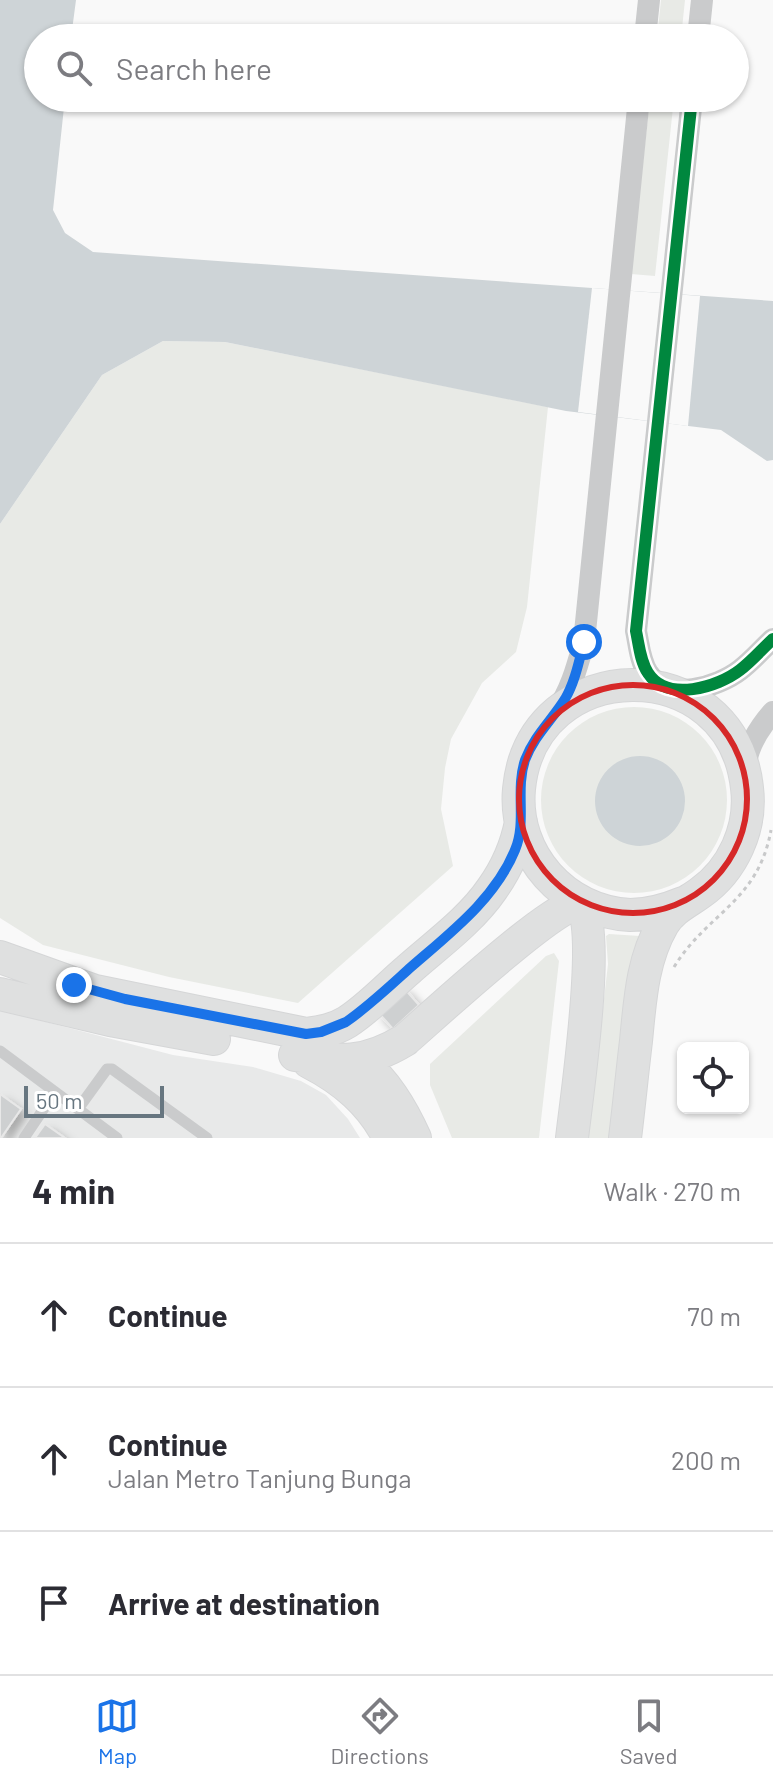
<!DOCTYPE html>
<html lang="en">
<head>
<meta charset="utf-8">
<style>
	body { margin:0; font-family:Barlow,sans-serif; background:#f7f7f7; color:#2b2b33 }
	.controls { position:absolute; right:24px; bottom:24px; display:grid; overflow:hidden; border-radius:12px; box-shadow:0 2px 6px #0004 }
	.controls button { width:72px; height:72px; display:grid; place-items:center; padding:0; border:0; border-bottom:2px solid #e1e1e2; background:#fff; color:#2b2b33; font:40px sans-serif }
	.scale { position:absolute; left:24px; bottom:20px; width:140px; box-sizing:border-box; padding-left:8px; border:4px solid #677680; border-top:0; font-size:22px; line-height:28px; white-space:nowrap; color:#677680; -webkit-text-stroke:6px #fff; paint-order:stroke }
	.stop { position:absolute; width:24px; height:24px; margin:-18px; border:6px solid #1a73e8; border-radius:50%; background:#fff }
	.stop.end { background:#1a73e8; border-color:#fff; box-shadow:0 2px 8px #0008 }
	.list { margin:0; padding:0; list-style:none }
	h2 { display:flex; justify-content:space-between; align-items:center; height:104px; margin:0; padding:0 32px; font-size:34px }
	h2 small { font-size:26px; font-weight:400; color:#7c7c81 }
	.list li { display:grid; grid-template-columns:52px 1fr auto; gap:24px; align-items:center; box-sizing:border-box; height:144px; padding:0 32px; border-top:2px solid #e1e1e2 }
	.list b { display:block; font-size:30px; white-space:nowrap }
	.list p { margin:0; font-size:26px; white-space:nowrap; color:#7c7c81 }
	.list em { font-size:26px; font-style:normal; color:#7c7c81 }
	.icon { flex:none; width:44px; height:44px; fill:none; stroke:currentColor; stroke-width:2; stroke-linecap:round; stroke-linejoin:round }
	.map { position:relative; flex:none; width:773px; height:1138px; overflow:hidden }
	.search { position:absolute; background:#fff; box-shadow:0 2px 6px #0004; left:24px; right:24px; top:24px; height:88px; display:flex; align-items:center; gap:20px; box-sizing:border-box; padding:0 28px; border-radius:44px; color:#7c7c81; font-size:30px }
	.sheet { height:536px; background:#fff }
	nav { display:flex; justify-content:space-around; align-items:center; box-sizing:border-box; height:112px; border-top:2px solid #e1e1e2; background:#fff; font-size:22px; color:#7c7c81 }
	nav a { display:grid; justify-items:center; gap:4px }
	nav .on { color:#1a73e8 }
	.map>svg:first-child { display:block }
	.built { fill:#e8e9e9 }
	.green { fill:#e8eae6 }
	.water { fill:#ced4d7 }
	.pier { fill:#f9f9f9 }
	.building { fill:#ced0d1; stroke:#e8e8e8; stroke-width:2; filter:url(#shadow) }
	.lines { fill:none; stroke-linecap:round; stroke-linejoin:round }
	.secondary-casing { stroke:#d5d6d7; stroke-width:34 }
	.path { stroke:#c8c9ca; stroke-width:3; stroke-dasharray:4 4; stroke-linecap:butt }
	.service { stroke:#cacbcc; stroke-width:11 }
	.minor { stroke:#cacbcc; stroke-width:22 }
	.secondary { stroke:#dfe0e0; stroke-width:32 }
	.cycleway-casing { stroke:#fff; stroke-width:17 }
	.cycleway { stroke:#00873e; stroke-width:12 }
	.route { stroke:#1a73e8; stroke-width:10 }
	.marked { fill:none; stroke:#d62828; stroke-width:6; stroke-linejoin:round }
</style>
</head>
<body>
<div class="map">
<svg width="773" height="1138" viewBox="0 0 773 1138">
	<defs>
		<filter id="shadow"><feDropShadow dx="6" dy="6" stdDeviation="4" flood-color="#0004"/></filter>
	</defs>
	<rect width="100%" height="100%" fill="#f9f9f9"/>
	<!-- built -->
	<path class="built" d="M0 1010 173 1055 253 1067 301 1081 326 1095 348 1119 360 1138H0Z"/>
	<!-- green -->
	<path class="green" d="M661 0H685L681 38H657Z
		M650 98H674L655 276 631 274Z
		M163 341 225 342 548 407 527 607 516 652 482 683 451 739 445 768 441 809 453 866 298 1003 169 977 43 945 0 918V524L102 375Z
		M541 800a93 93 0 1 1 186 0a93 93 0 1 1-186 0Z
		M609 934 640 936 611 1138H588L608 964 606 936Z
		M554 953 559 961 539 1138H452L430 1085V1064L546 956Z"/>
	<!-- water -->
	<path class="water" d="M0 0H76L71 38H38V98H65L53 210 65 233 93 252 773 301V460L767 461 721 430 566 411 225 342 163 341 102 375 0 524Z
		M595 801a45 45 0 1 1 90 0a45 45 0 1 1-90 0Z"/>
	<!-- pier -->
	<path class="pier" d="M592 288 700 296 688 426 578 412Z"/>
	<!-- building -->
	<path class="building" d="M403 987 419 1005 393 1029 377 1011Z
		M0 1094 21 1109 1 1138H0Z
		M45 1124 65 1138H35Z"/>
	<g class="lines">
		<defs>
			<path id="secondary" d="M0 957 95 991 306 1034C321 1032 334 1030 347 1022 369 1008 388 987 408 970 436 945 470 921 492 889 507 868 516 848 521 822
				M0 994 110 1020 214 1039
				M295 1055C340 1062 364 1065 405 1040 434 1015 552 905 581 903 601 934 577 1094 572 1138
				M360 1060C386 1083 401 1107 415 1138
				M309 1062C344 1080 371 1103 389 1138
				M625 1138C629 1106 632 1074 636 1041 640 1001 642 960 663 924 672 909 686 903 700 893 733 870 752 828 747 788 732 649 532 652 519 789 513 855 565 912 630 915 649 915 666 910 683 903"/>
		</defs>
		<!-- secondary casing -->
		<use href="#secondary" class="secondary-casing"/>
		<!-- path -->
		<path class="path" d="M674 967C708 912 758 902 771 830"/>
		<!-- service -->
		<path class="service" d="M0 1051 117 1138
			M78 1109 107 1069H112L207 1138
			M24 1138 55 1092"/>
		<!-- minor -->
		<path class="minor" d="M645 38 649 0
			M698 38 702 0
			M692 98 636 631C639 645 640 661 648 673 667 703 718 687 740 670 752 661 762 649 773 639
			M556 712C571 690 577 667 584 642L639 98
			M745 771C746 748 758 729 773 712"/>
		<!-- secondary -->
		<use href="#secondary" class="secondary"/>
		<defs>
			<path id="cycleway" d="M692 98 636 631C639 645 640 661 648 673 667 703 718 687 740 670 752 661 762 649 773 639"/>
		</defs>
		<!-- cycleway casing -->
		<use href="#cycleway" class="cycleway-casing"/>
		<!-- cycleway -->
		<use href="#cycleway" class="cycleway"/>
	</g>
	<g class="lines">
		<!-- route -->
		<path class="route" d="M74 985 125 999 306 1034 321 1032 346 1022C369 1006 390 986 411 967 450 933 495 899 515 850 527 822 515 790 525 760 534 736 552 720 565 699 575 682 579 661 584 642"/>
	</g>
	<!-- marked area -->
	<path class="marked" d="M519 799a114 114 0 1 1 228 0a114 114 0 1 1-228 0Z"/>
</svg>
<div class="controls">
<button><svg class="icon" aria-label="locate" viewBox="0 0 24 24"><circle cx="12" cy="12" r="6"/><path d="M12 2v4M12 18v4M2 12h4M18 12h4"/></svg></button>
</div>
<div class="scale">50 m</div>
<div class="stop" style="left:584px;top:642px"></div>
<div class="stop end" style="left:74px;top:985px"></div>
<div class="search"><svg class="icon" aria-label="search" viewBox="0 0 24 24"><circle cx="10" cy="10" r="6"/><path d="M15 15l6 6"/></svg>Search here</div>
</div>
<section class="sheet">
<h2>4 min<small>Walk · 270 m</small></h2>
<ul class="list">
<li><svg class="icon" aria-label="ahead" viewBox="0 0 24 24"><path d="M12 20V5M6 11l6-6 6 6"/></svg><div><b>Continue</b></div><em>70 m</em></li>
<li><svg class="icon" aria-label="ahead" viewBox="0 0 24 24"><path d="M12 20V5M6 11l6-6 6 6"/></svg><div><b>Continue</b><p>Jalan Metro Tanjung Bunga</p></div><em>200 m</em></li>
<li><svg class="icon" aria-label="arrive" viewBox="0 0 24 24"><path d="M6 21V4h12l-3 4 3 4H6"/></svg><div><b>Arrive at destination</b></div></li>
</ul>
</section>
<nav>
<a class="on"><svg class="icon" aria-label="map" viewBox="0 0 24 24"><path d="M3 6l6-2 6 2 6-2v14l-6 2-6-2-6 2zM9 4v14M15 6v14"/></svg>Map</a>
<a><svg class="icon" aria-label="directions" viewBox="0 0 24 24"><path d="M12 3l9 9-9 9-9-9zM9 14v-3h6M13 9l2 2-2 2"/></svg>Directions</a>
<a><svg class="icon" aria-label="saved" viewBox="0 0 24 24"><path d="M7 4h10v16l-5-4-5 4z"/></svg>Saved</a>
</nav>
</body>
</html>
